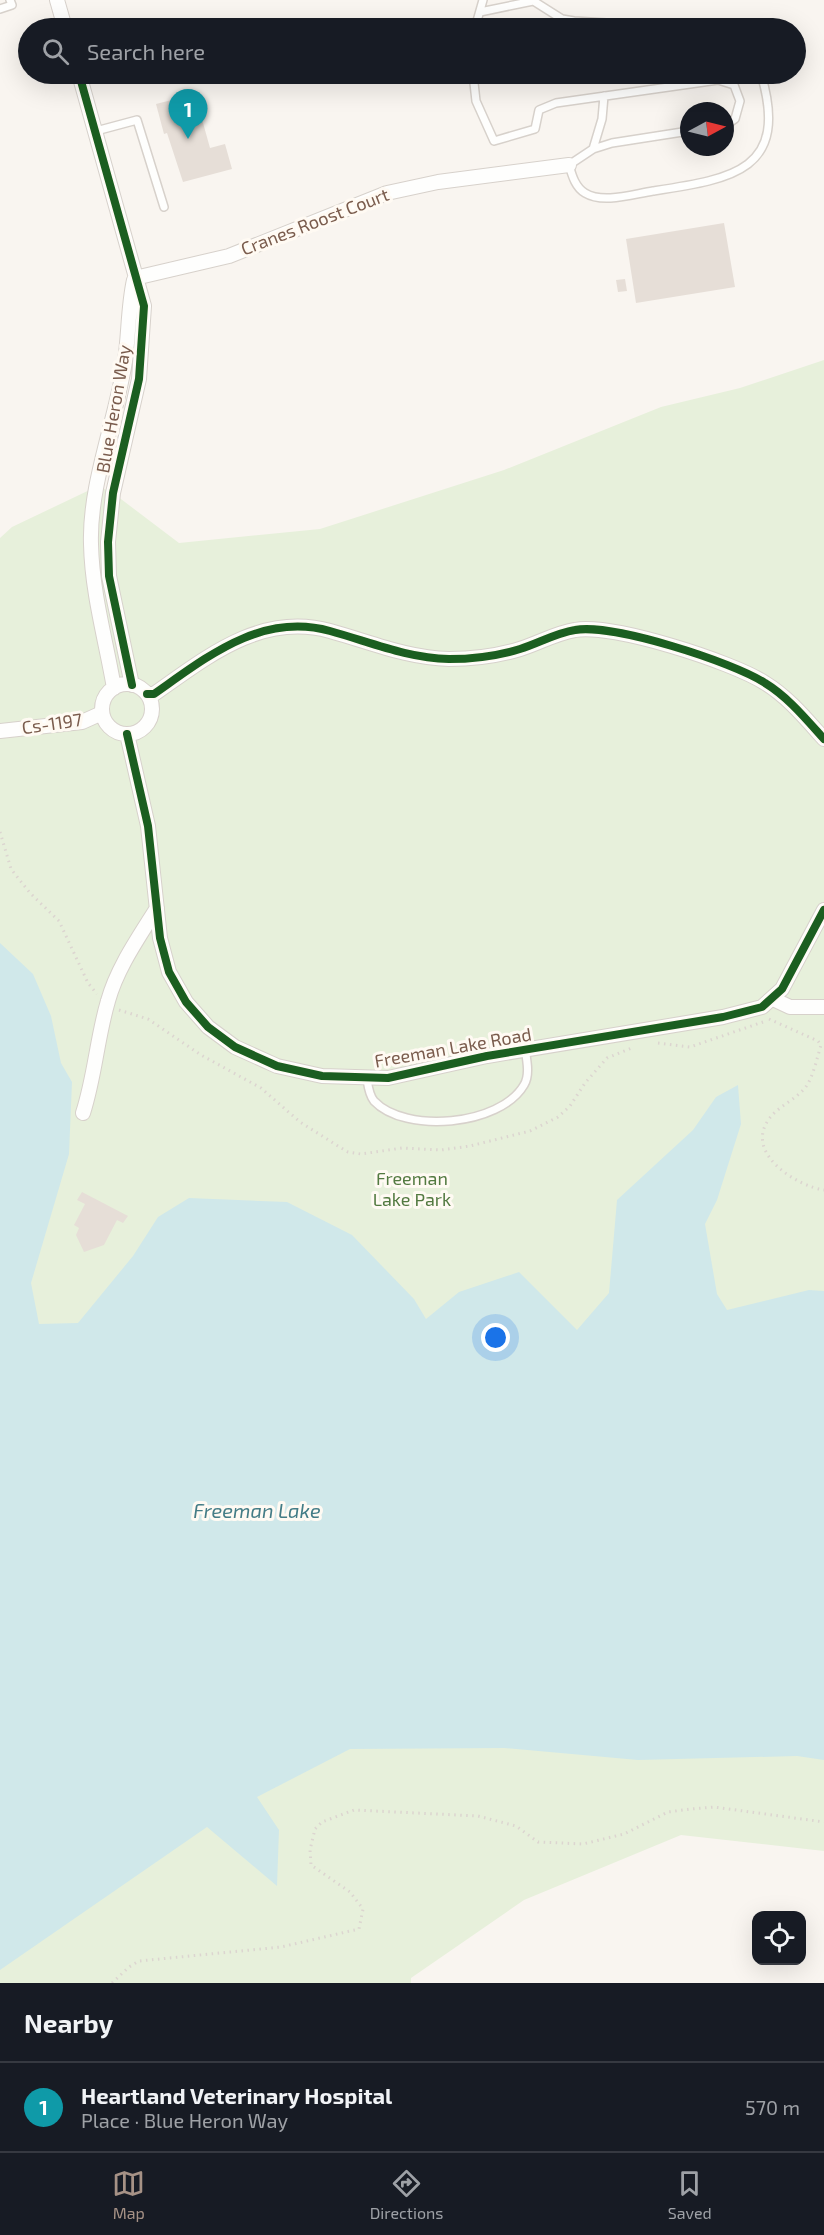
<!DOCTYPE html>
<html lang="en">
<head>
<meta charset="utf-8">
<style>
	body { margin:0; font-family:"Exo 2",sans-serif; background:#242831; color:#f1f3f6 }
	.controls { position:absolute; right:18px; bottom:18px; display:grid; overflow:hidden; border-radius:12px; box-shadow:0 6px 24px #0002 }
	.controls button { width:54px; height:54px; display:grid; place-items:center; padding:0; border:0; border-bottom:2px solid #363941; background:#171b24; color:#f1f3f6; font:30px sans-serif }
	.compass { position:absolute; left:680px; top:102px; width:54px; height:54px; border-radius:50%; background:#171b24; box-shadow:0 6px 24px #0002; rotate:83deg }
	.you { position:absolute; left:496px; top:1338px; width:21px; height:21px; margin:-15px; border:4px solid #fff; border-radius:50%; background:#1a73e8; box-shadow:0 0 0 9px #1a73e833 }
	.badge { display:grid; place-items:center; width:39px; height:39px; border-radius:50%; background:#a69286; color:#fff; font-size:20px; font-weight:700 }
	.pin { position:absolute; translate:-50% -50px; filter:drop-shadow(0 2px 3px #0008) }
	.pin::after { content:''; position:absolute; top:32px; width:21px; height:18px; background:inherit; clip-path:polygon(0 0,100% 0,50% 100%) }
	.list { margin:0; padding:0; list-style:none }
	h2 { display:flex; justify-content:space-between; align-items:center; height:78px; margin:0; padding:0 24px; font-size:26px }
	h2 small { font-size:20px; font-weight:400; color:#9ea1a6 }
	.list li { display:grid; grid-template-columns:39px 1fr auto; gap:18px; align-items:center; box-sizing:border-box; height:90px; padding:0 24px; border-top:2px solid #363941 }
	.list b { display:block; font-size:22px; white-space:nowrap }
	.list p { margin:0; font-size:20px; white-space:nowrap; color:#9ea1a6 }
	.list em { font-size:20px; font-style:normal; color:#9ea1a6 }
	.icon { flex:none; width:33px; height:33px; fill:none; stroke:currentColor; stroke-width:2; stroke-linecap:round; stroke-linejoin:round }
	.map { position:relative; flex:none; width:824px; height:1983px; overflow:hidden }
	.search { position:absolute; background:#171b24; box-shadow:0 6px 24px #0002; left:18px; right:18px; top:18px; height:66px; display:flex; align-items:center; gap:15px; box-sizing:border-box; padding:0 21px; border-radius:33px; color:#9ea1a6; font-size:22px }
	.sheet { height:168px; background:#171b24 }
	nav { display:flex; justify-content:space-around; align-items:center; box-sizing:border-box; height:84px; border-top:2px solid #363941; background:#171b24; font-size:16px; color:#9ea1a6 }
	nav a { display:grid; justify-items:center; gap:3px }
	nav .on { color:#a69286 }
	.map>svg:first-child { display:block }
	.green { fill:#e7f0db }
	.water { fill:#d0e8ea }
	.building { fill:#e6ded7 }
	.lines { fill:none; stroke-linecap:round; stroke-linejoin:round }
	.lane-casing { stroke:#d7d1cb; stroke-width:10 }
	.street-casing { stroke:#d7d1cb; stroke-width:16 }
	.path { stroke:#dcd5d0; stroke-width:3; stroke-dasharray:1.5 4.5; stroke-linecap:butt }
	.lane { stroke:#fefefd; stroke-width:7 }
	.street { stroke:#fefefd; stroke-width:14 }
	.cycleway-casing { stroke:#fffaf3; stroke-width:11 }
	.cycleway { stroke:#1b5e20; stroke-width:8 }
	.labels { text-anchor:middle; stroke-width:6; stroke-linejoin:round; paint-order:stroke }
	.street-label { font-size:18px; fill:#7a5c4d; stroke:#fffaf3 }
	.park-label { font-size:18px; fill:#537a41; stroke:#fffaf3 }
	.water-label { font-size:20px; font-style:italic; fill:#437c86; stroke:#fffaf3 }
</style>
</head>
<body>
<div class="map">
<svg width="824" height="1983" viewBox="0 0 824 1983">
	<rect width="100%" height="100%" fill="#f9f5f0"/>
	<!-- green -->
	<path class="green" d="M824 360V1851L681 1835 524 1900 411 1978V1983H0V538L12 527 98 486 113 493 179 543 320 529 504 470 661 407 740 388Z"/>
	<!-- water -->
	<path class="water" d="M0 943 33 974 51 1016 61 1063 72 1082 69 1154 31 1283 39 1324 78 1323 133 1256 158 1217 189 1198 287 1202 352 1235 414 1299 426 1319 459 1292 519 1272 577 1330 609 1293 617 1200 693 1130 716 1097 738 1085 741 1124 717 1200 705 1224 717 1294 727 1310 809 1290 824 1291V1760L797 1756 638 1760 504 1748 350 1749 257 1797 279 1830 277 1886 207 1827 0 1970Z"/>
	<!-- building -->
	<path class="building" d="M195 94 210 148 225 144 232 169 183 182 167 133 164 134 156 104Z
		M724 223 735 287 636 303 626 239Z
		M625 279 627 291 618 292 616 280Z
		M82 1192 128 1216 123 1223 117 1220 104 1245 84 1252 76 1235 79 1228 74 1225 85 1204 77 1200Z"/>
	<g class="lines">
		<defs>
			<path id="lane" d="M532 0 562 19 574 21 687 28
				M0 9 12 5 10 0
				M480 12 533 1
				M475 28 483 0
				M473 74 476 101 494 141 535 129 539 110 556 103 718 80 734 85 740 101 735 119 725 126
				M96 131 137 120 164 207
				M689 131 612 143 593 149 569 165C572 175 575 187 585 193 603 204 633 194 653 191 732 179 790 171 761 74
				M593 149 602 119 604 96
				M367 1079C368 1086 369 1095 374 1101 405 1134 500 1126 524 1085 530 1075 527 1061 525 1049"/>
			<path id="street" d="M57 0 65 28
				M79 74 144 306 139 379 113 493 108 542 109 576 132 685
				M135 278 229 256 387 193 438 182 569 165
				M102 709a25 25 0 1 1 50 0a25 25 0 1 1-50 0Z
				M114 688C106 641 92 593 91 544 89 485 116 420 125 361 129 334 128 307 134 280
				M147 694H154C207 657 261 612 330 631 370 642 407 658 449 659 472 659 497 656 520 649 539 643 556 633 575 630 612 623 733 662 765 683 788 697 806 719 824 739
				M0 731 82 722 102 713
				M127 734 148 826 160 938 169 972 186 1002 208 1027 235 1047 277 1066 322 1076 388 1078 487 1056 723 1017 762 1007 782 989 824 910
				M773 999 790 1007H824
				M83 1113C95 1076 97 1038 108 1001 117 968 139 937 157 908"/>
		</defs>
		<!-- lane casing -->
		<use href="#lane" class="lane-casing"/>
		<!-- street casing -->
		<use href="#street" class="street-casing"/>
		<!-- path -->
		<path class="path" d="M0 832 11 869 30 893 59 921 88 983 97 994
			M119 1010 148 1019 201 1055 261 1088 300 1122 338 1146 348 1152 361 1154 402 1148 441 1150 470 1146 530 1131 558 1117 570 1106 585 1083 607 1058 634 1047
			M769 1019 818 1041 821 1045C817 1058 813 1078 805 1088 794 1101 776 1107 767 1122 747 1155 797 1186 824 1190
			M658 1043 690 1047 763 1022
			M112 1983 129 1967 139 1961 281 1947 359 1929 363 1909 350 1892 311 1865 310 1850 315 1829 322 1822 354 1810 478 1816 516 1826 538 1842 583 1844 624 1834 668 1812 691 1809 714 1807 824 1822"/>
		<!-- lane -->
		<use href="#lane" class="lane"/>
		<!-- street -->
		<use href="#street" class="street"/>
		<defs>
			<path id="cycleway" d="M79 74 144 306 139 379 113 493 108 542 109 576 132 685
				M147 694H154C207 657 261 612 330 631 370 642 407 658 449 659 472 659 497 656 520 649 539 643 556 633 575 630 612 623 733 662 765 683 788 697 806 719 824 739
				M127 734 148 826 160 938 169 972 186 1002 208 1027 235 1047 277 1066 322 1076 388 1078 487 1056 723 1017 762 1007 782 989 824 910"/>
		</defs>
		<!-- cycleway casing -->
		<use href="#cycleway" class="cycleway-casing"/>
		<!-- cycleway -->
		<use href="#cycleway" class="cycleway"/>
	</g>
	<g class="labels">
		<!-- street labels -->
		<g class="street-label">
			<text transform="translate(315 222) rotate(-21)" y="6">Cranes Roost Court</text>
			<text transform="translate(114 409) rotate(-80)" y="6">Blue Heron Way</text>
			<text transform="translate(52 724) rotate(-8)" y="6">Cs-1197</text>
			<text transform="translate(453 1048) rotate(-10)" y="6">Freeman Lake Road</text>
		</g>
		<!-- park labels -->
		<g class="park-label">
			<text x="412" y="1185">Freeman<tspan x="412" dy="21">Lake Park</tspan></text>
		</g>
		<!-- water labels -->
		<g class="water-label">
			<text x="257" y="1518">Freeman Lake</text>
		</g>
	</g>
</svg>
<div class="controls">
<button><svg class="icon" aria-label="locate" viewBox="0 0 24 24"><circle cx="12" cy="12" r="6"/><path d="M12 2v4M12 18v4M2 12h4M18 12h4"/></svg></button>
</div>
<svg class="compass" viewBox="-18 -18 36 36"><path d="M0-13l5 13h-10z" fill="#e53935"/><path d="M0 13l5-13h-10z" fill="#9ea1a6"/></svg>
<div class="you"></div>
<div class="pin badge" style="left:188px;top:139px;background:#0f9aa8">1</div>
<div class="search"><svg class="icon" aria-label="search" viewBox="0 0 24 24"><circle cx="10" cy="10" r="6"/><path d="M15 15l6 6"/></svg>Search here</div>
</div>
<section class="sheet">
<h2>Nearby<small></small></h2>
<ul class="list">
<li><span class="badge" style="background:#0f9aa8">1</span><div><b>Heartland Veterinary Hospital</b><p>Place · Blue Heron Way</p></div><em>570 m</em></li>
</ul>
</section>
<nav>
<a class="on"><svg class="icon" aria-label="map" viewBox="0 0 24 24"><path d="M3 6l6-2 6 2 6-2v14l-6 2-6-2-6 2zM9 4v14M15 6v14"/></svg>Map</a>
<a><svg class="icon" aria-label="directions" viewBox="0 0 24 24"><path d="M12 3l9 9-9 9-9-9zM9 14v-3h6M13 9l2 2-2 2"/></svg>Directions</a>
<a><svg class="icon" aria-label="saved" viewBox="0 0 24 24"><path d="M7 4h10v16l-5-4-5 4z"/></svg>Saved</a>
</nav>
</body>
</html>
